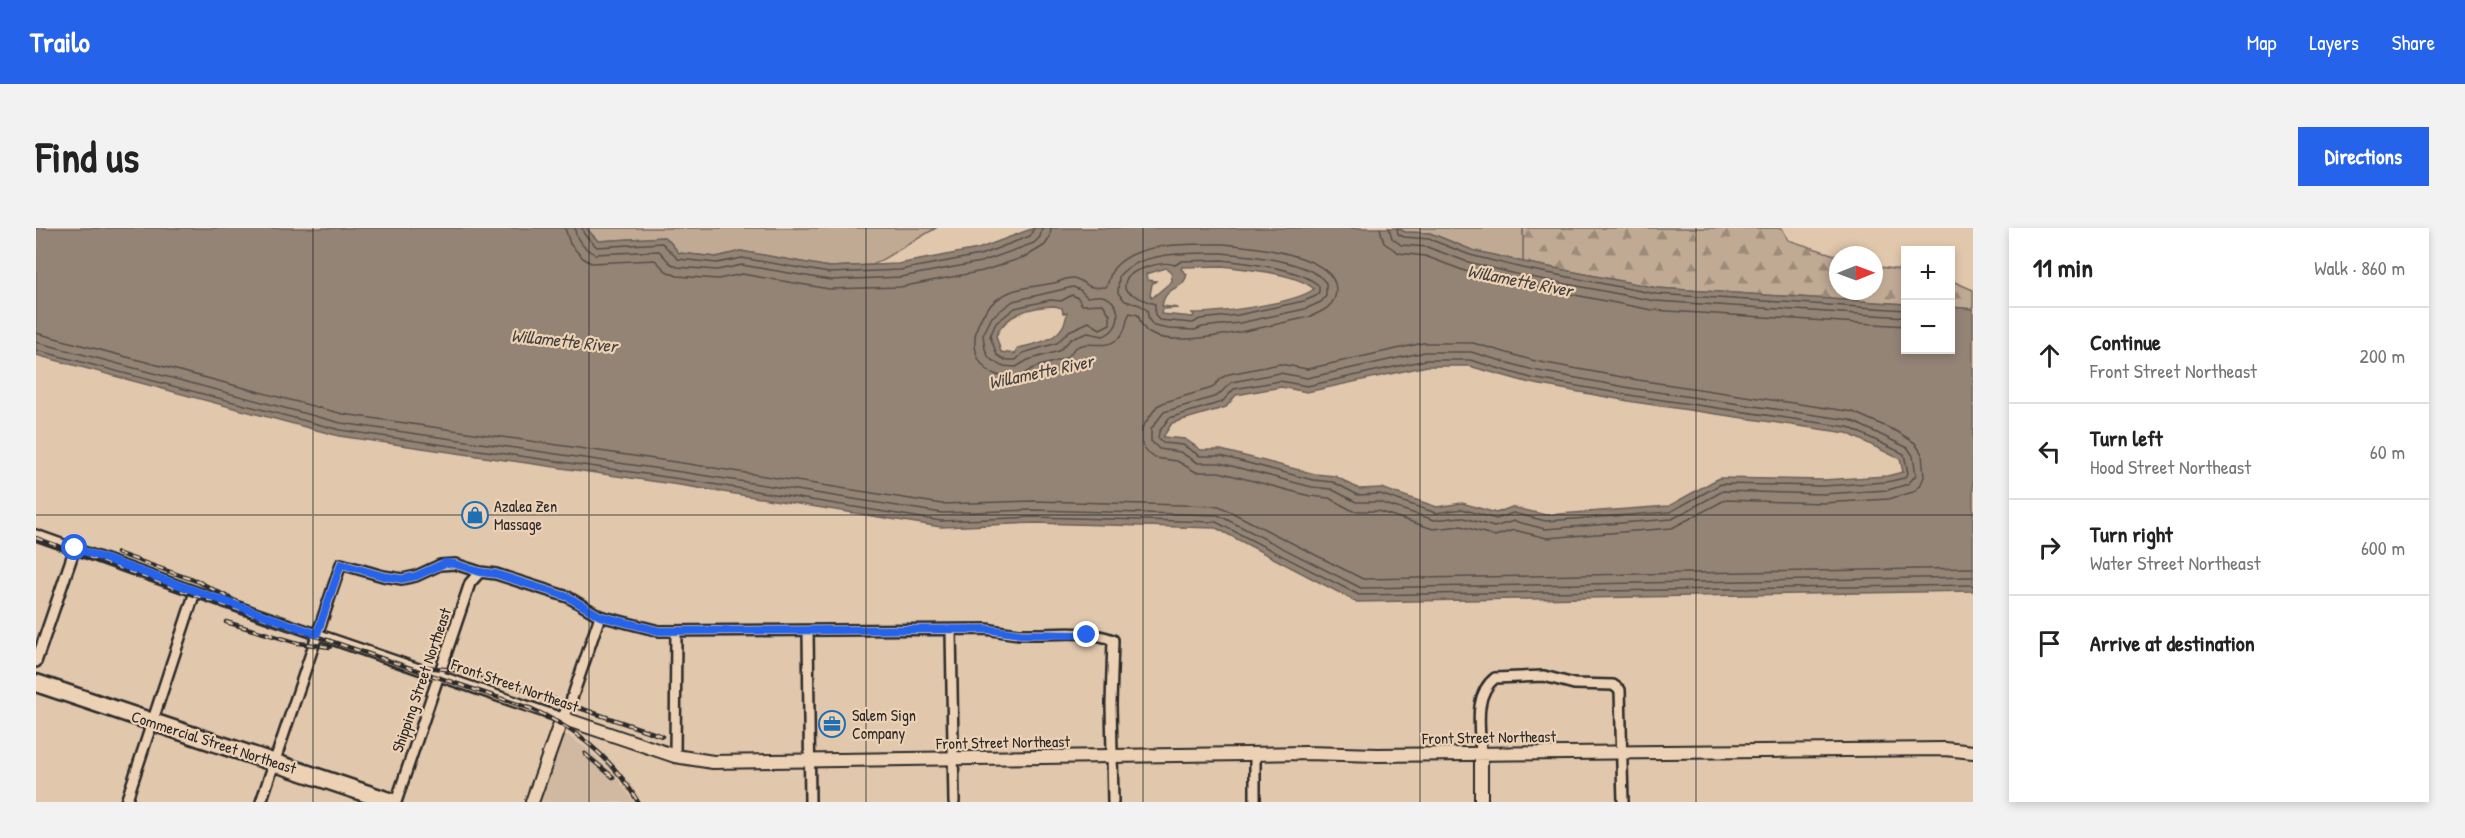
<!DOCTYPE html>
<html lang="en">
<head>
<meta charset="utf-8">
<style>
	body { margin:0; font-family:"Patrick Hand",sans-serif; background:#f2f2f2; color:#222 }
	.controls { position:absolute; right:18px; top:18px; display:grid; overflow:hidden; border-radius:0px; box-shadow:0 3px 9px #0003 }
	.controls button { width:54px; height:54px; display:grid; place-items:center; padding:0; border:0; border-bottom:2px solid #e0e0e0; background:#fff; color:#222; font:30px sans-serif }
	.compass { position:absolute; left:1793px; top:18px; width:54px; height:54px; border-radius:50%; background:#fff; box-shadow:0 3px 9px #0003; rotate:89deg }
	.stop { position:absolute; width:18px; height:18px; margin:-14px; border:4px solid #2563eb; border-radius:50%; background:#fff }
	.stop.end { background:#2563eb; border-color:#fff; box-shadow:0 2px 6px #0008 }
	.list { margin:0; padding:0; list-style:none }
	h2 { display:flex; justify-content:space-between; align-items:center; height:78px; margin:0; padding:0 24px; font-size:26px }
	h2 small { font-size:20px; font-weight:400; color:#767676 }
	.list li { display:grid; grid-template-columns:39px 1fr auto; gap:18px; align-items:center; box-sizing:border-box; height:96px; padding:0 24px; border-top:2px solid #e0e0e0 }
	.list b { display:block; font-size:22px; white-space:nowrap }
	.list p { margin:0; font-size:20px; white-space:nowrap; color:#767676 }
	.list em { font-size:20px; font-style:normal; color:#767676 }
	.icon { flex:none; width:33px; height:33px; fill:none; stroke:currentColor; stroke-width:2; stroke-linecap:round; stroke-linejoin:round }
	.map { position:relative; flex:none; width:1937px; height:574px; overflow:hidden; border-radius:0px }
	header { display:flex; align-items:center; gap:36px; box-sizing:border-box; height:84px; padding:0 30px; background:#2563eb; color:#fff }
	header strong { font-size:28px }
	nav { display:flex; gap:33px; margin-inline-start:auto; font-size:21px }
	.intro { display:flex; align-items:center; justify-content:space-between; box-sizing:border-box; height:144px; padding:0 36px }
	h1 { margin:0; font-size:42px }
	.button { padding:15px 27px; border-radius:0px; background:#2563eb; color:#fff; font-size:21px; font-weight:700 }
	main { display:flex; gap:36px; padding:0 36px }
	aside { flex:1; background:#fff; border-radius:0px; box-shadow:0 3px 9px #0003 }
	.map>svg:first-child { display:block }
	.built { fill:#d0b9a0 }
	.forest { fill:url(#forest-firs); stroke:#766a60; stroke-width:1.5 }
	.park { fill:#c0aa94; stroke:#766a60; stroke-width:1.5 }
	.water { fill:#948476; stroke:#6a6058; stroke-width:1.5; fill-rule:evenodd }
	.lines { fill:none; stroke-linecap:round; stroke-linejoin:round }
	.shore { stroke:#554f49; stroke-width:1.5 }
	.minor-casing { stroke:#2b2b2b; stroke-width:14 }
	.tertiary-casing { stroke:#2b2b2b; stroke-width:16 }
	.trunk-casing { stroke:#2b2b2b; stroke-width:21 }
	.minor { stroke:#edd1b4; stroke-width:9 }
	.tertiary { stroke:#edd1b4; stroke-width:12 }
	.trunk { stroke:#edd1b4; stroke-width:16 }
	.rail-casing { stroke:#2b2b2b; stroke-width:4.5 }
	.rail { stroke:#edd1b4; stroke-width:2; stroke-dasharray:7; stroke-linecap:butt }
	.route { stroke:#2563eb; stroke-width:8 }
	.grid { fill:none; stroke:#2b2b2b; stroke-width:1.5; stroke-opacity:0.55 }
	.labels { text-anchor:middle; stroke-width:4.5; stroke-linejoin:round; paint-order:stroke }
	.poi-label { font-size:16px; fill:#2b2b2b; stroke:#edd1b4; text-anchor:start }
	.street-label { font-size:16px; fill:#2b2b2b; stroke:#edd1b4 }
	.water-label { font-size:18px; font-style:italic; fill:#45413e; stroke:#edd1b4 }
</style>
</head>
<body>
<header>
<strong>Trailo</strong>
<nav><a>Map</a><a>Layers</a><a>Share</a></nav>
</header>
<div class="intro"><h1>Find us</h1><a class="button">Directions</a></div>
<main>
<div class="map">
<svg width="1937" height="574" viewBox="0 0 1937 574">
	<defs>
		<pattern id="forest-firs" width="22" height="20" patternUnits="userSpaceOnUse" patternTransform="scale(1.5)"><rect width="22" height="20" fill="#c0aa94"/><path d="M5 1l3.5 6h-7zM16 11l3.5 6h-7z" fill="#9c8b79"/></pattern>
	</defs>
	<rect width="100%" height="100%" fill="#e1c7ac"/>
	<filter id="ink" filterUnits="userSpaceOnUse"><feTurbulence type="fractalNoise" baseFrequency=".0167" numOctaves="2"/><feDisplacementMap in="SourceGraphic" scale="12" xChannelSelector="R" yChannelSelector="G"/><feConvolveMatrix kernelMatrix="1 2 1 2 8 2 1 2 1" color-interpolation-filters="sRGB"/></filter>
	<g filter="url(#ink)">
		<!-- built -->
		<path class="built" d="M527 505 550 520 579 547 598 574H504Z"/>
		<!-- forest -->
		<path class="forest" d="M1487 0H1746L1752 12 1802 28V63H1838V38L1869 43V76L1621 60 1487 34Z
			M1914 52 1937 62V81L1915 79Z"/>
		<!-- park -->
		<path class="park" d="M550 0H900L837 37 793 39 705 23 681 29 643 25 634 14 628 9 562 13Z
			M1361 0H1487V34L1436 22 1394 5 1369 4Z"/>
		<!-- water -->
		<path class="water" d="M0 0H550L562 13 628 9 634 14 643 25 680 29 705 23 793 39 862 36 942 21 998 0H1361L1369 4 1394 5 1436 22 1487 34 1621 60 1869 76 1870 122H1914L1915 79 1937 81V363L1321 374 1180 300 999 295 905 299 650 258 303 208 0 127ZM1186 38C1209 41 1261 45 1278 61 1259 76 1181 85 1156 85L1158 87 1157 89 1125 86 1126 81 1142 80 1126 78C1130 55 1148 64 1151 46L1145 41 1146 39ZM1130 40 1135 44 1136 53 1116 70 1114 67 1116 56 1120 53 1112 52 1110 46ZM1019 78 1026 80 1027 85H1031C1028 111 1005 115 982 120L979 126 965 124 960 108C969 86 997 78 1019 78ZM1391 138H1433L1494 155 1598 174 1811 205 1864 231 1867 244 1851 248 1787 252 1683 250 1633 278 1510 287 1476 279 1460 285 1426 275 1401 279 1345 260 1323 261 1299 248 1279 246 1185 222H1165L1149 211 1127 209 1136 195 1190 179 1200 167 1245 159 1271 164Z"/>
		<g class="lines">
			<!-- shore -->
			<path class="shore" d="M529 0 534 16 547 30 555 35 619 32 630 43 641 48 682 51 706 46 793 61 864 59 947 43 991 28 1009 17 1014 9 1015 0
				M539 0C539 11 549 22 559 26L623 23 634 35 641 39 681 42 706 37 794 52 865 49 945 34 998 15 1004 9 1006 0
				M546 0 548 6 561 19 626 15 642 31 681 35 706 30 793 45 864 42 944 27 994 8 998 0
				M1344 0 1348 15 1363 25 1389 28 1429 43 1482 56 1616 82 1870 98
				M1353 0 1356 10 1365 17 1391 19 1432 34 1484 47 1619 73 1870 89
				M1361 0 1362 6 1368 9 1393 11 1434 27 1486 40 1620 66 1870 82
				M1187 16C1213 18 1300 26 1300 62 1300 78 1286 84 1273 89 1240 96 1142 122 1115 106 1107 102 1105 95 1102 87L1094 85C1089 91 1092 101 1084 109 1068 125 1052 109 1038 121 1036 123 1035 126 1032 128 1022 135 1009 135 998 140 992 142 989 147 982 148 928 157 924 85 974 64 988 58 1004 58 1018 55 1024 54 1029 50 1036 50 1044 50 1049 58 1056 59 1060 60 1065 59 1070 59 1074 53 1073 45 1079 39 1103 13 1155 16 1187 16Z
				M1185 25C1211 27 1275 33 1290 55V68L1285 74 1269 81 1204 95 1166 99 1159 102 1133 101 1118 98 1113 92 1111 82 1104 77 1089 73 1082 65 1083 48C1103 23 1156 25 1185 25Z
				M1186 32C1211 35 1265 40 1283 58V64L1280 68 1268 73 1202 87 1164 91 1157 95 1123 92 1119 87V76C1114 75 1091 65 1089 61 1089 59 1089 54 1090 52 1095 41 1129 32 1139 37L1146 33Z
				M1037 59 1044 62 1051 69C1056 69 1061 67 1066 68 1086 72 1088 101 1067 108L1052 105 1035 111 1023 123 992 132 980 139 965 138 953 130 949 121 947 107 956 89 977 73Z
				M1036 67 1042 70 1046 77 1067 76 1074 87V96L1064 101 1053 94 1033 103 1021 115 987 125 980 132H969L961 127 954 108 960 95 979 80 1014 72 1025 73Z
				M0 105 307 186 653 236 906 276 998 273 1183 278 1327 351 1937 340
				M0 114 305 195 652 245 906 285 998 282 1182 287 1325 360 1937 349
				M1387 115H1437L1499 133 1602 152 1817 184 1862 204 1879 215 1886 226 1888 249 1884 258 1877 264 1853 271 1787 275 1689 272 1636 300 1511 310 1478 302 1459 308 1425 298 1397 301 1342 283H1317L1293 270 1274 268 1183 244H1160L1141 233 1119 230 1111 224 1106 216V200L1121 178 1129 174 1176 160 1185 150 1193 146 1244 136 1271 141Z
				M0 122 304 202 651 252 905 293 999 289 1180 294 1323 367 1937 357
				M1389 124H1435L1497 142 1600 161 1814 192 1872 220 1877 228 1880 247 1872 256 1852 262 1787 266 1687 263 1636 291 1509 301 1478 293 1458 299 1425 289 1398 292 1343 274H1320L1295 261 1276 259 1184 235H1162L1144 224 1123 221 1115 213V201L1128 184 1181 168 1196 154 1244 145 1271 150Z
				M1390 132H1434L1495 150 1599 168 1812 199 1868 226 1872 245 1868 250 1851 254 1787 258 1685 256 1634 284 1510 293 1477 285 1460 291 1426 281 1400 285 1344 266 1322 267 1297 254 1277 252 1185 228H1164L1147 217 1127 215 1122 210 1123 204 1133 190 1186 174 1198 161 1244 153 1271 158Z"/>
			<defs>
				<path id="minor" d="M0 307 222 386 526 490 534 476 564 388
					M915 402 918 574
					M772 403 774 574
					M0 434 39 320
					M1219 526V574
					M1445 526C1444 500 1437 467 1459 450L1508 448 1538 456 1577 457 1584 462 1587 574
					M639 528 640 404
					M90 574 159 364
					M225 574 305 336 347 348 366 351 380 348 404 337 419 336 444 344 460 346 532 369 564 388 623 403 950 401C962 403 975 406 987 406 1015 407 1050 401 1077 412L1075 476 1077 574
					M360 574 434 355 444 344"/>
				<path id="tertiary" d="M1445 526V574
					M496 574 526 490 639 528 677 534 1270 525 1342 527 1909 521 1937 524"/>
				<path id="trunk" d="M0 455 356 574"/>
			</defs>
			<!-- minor casing -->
			<use href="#minor" class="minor-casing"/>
			<!-- tertiary casing -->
			<use href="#tertiary" class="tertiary-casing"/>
			<!-- trunk casing -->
			<use href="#trunk" class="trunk-casing"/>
			<!-- minor -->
			<use href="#minor" class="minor"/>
			<!-- tertiary -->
			<use href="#tertiary" class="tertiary"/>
			<!-- trunk -->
			<use href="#trunk" class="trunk"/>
			<defs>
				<path id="rail" d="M0 310 158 367 496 481C540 501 578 532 602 574
					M81 325 163 354 205 376
					M190 394 262 415 294 419
					M390 439 427 443 467 454 626 508
					M549 526 577 549"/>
			</defs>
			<!-- rail casing -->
			<use href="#rail" class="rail-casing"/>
			<!-- rail -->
			<use href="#rail" class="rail"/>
		</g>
	</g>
	<g class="lines" filter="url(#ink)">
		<!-- route -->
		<path class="route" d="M39 320 281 406 305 336 347 348 366 351 380 348 409 335 419 336 444 344 460 346 532 369 564 388 623 403 950 401 984 406 1051 407"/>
	</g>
	<!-- grid -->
	<path class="grid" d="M277 0V574M553 0V574M830 0V574M1107 0V574M1384 0V574M1660 0V574M0 287H1937"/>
	<!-- icons -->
	<defs>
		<symbol id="shop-ring" viewBox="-11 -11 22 22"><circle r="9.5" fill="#edd1b4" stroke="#1f6fb2" stroke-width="1.5"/><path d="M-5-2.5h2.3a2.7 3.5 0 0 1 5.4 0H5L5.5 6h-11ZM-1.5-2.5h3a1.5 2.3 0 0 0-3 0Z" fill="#1f6fb2"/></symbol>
		<symbol id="office-ring" viewBox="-11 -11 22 22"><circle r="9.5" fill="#edd1b4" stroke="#1f6fb2" stroke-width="1.5"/><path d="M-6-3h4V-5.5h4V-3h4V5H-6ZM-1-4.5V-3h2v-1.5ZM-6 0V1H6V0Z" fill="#1f6fb2"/></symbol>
	</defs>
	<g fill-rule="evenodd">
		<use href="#shop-ring" x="424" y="272" width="30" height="30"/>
		<use href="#office-ring" x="781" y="481" width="30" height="30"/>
	</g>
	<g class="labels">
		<!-- poi labels -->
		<g class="poi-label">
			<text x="458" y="284">Azalea Zen<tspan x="458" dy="18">Massage</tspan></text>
			<text x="816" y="493">Salem Sign<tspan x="816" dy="18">Company</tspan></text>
		</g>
		<!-- street labels -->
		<g class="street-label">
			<text transform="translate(385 452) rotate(-71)" y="6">Shipping Street Northeast</text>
			<text transform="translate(479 457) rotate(19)" y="6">Front Street Northeast</text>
			<text transform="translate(1453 509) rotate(-1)" y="6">Front Street Northeast</text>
			<text transform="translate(178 514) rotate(18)" y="6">Commercial Street Northeast</text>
			<text transform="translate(967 514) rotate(-1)" y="6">Front Street Northeast</text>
		</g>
		<!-- water labels -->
		<g class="water-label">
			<text transform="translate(1484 53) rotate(11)" y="6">Willamette River</text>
			<text transform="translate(528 113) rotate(6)" y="6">Willamette River</text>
			<text transform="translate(1005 144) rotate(-12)" y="6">Willamette River</text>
		</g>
	</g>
</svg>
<div class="controls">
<button>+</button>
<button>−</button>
</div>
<svg class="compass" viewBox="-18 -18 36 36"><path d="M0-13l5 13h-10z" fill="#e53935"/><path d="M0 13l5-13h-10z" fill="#767676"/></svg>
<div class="stop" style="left:39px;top:320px"></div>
<div class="stop end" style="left:1051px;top:407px"></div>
</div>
<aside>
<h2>11 min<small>Walk · 860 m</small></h2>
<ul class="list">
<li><svg class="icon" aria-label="ahead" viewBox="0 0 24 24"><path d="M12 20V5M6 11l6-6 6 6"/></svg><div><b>Continue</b><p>Front Street Northeast</p></div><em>200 m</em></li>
<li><svg class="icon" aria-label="left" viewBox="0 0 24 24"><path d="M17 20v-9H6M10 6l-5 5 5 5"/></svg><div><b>Turn left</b><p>Hood Street Northeast</p></div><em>60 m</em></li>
<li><svg class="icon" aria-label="right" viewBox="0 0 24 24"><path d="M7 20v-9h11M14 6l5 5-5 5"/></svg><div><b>Turn right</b><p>Water Street Northeast</p></div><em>600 m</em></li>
<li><svg class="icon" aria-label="arrive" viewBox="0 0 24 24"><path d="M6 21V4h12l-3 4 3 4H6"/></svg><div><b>Arrive at destination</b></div></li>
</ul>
</aside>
</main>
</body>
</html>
